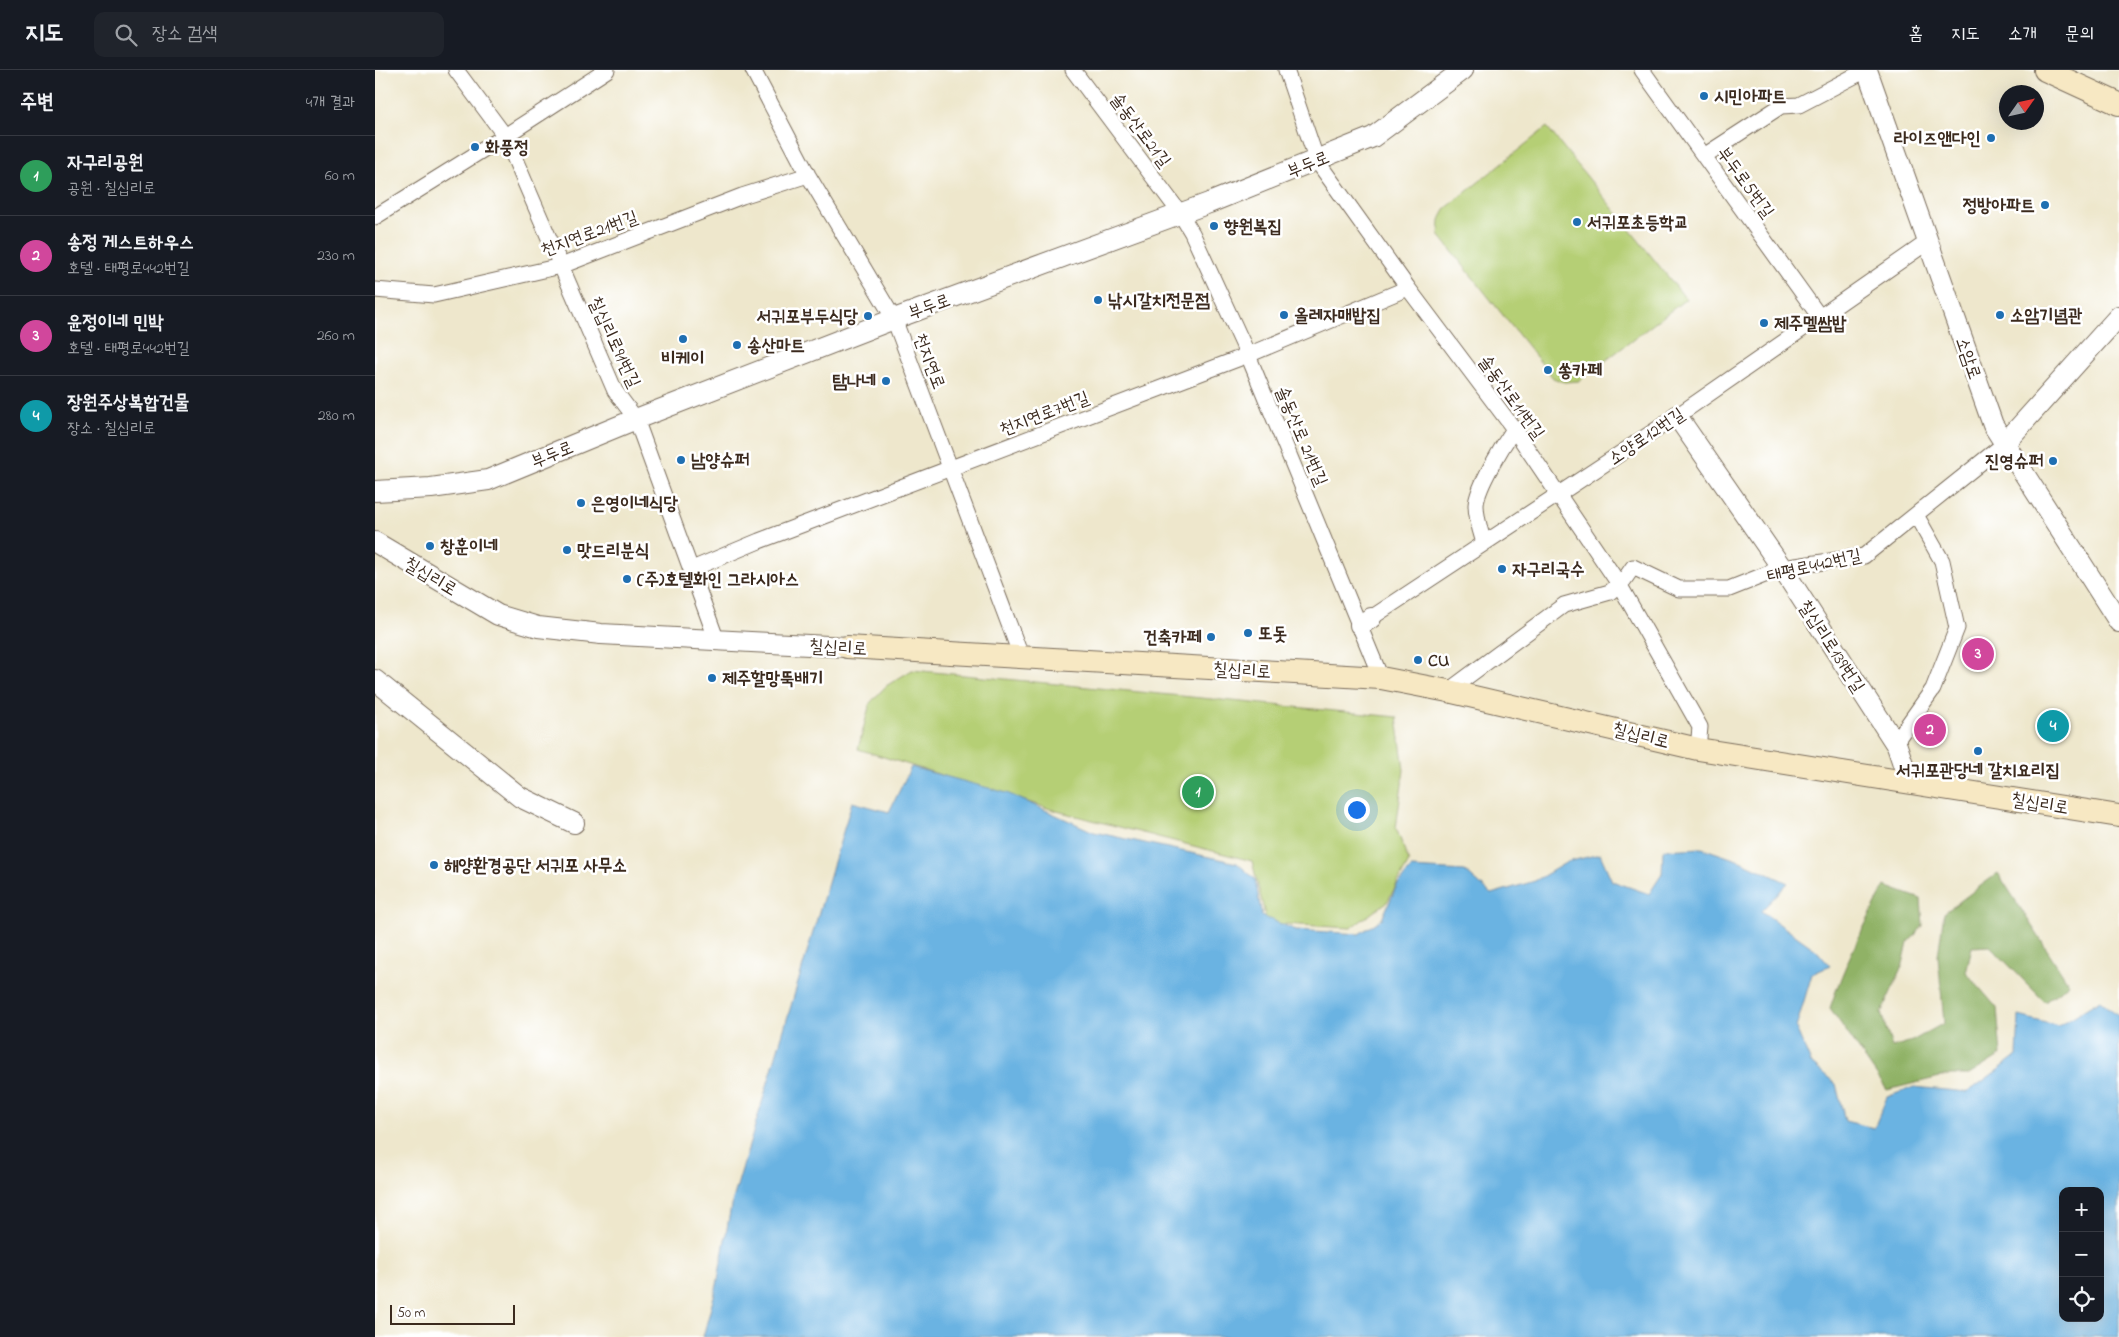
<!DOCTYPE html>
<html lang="ko">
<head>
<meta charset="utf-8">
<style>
	body { margin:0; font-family:"Indie Flower","Poor Story",sans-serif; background:#20242c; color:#f1f3f6 }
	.controls { position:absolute; right:15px; bottom:15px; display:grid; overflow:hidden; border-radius:10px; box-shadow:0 5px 20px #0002 }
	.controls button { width:45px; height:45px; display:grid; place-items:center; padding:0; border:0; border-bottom:1px solid #363941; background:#171b24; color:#f1f3f6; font:25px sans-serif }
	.compass { position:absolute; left:1624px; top:15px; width:45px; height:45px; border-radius:50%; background:#171b24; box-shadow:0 5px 20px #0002; rotate:56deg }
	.scale { position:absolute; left:15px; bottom:12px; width:125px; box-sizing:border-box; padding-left:5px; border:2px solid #3b2a1e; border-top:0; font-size:14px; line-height:18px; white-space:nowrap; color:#3b2a1e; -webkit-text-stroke:4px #fff; paint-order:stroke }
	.you { position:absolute; left:981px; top:739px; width:18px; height:18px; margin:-12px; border:4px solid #fff; border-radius:50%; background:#1a73e8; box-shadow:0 0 0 8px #1a73e833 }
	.badge { display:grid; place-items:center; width:32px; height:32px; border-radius:50%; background:#7c3aed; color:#fff; font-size:16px; font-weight:700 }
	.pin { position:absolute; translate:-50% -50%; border:2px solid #fff; box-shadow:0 1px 5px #0006 }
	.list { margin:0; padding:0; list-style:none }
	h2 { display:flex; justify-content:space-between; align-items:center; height:65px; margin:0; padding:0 20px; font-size:21px }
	h2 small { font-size:16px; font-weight:400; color:#9ea1a6 }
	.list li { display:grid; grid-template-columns:32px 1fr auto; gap:15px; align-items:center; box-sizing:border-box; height:80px; padding:0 20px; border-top:1px solid #363941 }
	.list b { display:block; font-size:19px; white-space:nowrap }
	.list p { margin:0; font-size:16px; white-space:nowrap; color:#9ea1a6 }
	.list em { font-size:16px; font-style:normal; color:#9ea1a6 }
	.icon { flex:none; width:28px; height:28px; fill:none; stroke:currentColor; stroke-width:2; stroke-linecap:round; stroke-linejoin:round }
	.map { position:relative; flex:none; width:1744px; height:1267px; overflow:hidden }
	header { display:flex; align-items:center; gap:30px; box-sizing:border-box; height:70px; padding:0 25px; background:#171b24; border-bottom:1px solid #363941 }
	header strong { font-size:24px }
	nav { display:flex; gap:28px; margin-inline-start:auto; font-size:18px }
	.search { width:350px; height:45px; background:#20242c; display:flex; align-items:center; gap:12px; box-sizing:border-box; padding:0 18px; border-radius:10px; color:#9ea1a6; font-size:19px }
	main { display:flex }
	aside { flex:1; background:#171b24 }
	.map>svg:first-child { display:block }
	.green { fill:#b5cf75; stroke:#787c4a }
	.forest { fill:#90b266; stroke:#666e42 }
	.water { fill:#6ab3e2; stroke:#526e80; fill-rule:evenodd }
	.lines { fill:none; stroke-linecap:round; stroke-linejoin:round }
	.minor-casing { stroke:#7a6c5b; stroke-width:17 }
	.tertiary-casing { stroke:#7a6c5b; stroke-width:22 }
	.secondary-casing { stroke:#7a6c5b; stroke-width:24 }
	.minor { stroke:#fff; stroke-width:15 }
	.tertiary { stroke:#fff; stroke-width:20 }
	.secondary { stroke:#f7e8c3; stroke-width:22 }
	.poi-dot { fill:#1f6fb2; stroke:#fff; stroke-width:2 }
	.labels { text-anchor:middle; stroke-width:5; stroke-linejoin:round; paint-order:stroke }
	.poi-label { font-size:18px; font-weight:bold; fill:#3b2a1e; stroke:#fff; text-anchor:start }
	.street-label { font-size:18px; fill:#3b2a1e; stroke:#fff }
</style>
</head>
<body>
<header>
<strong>지도</strong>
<div class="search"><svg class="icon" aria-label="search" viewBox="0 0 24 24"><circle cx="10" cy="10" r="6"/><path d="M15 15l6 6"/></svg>장소 검색</div>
<nav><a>홈</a><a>지도</a><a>소개</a><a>문의</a></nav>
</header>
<main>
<aside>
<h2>주변<small>4개 결과</small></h2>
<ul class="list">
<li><span class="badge" style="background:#2e9e5b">1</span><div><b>자구리공원</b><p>공원 · 칠십리로</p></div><em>60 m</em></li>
<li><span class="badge" style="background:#d1479c">2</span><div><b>송정 게스트하우스</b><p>호텔 · 태평로442번길</p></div><em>230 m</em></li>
<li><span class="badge" style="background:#d1479c">3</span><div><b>윤정이네 민박</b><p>호텔 · 태평로442번길</p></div><em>260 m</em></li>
<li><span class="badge" style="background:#0f9aa8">4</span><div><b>장원주상복합건물</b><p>장소 · 칠십리로</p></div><em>280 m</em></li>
</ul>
</aside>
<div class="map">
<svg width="1744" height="1267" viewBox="0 0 1744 1267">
	<rect width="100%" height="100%" fill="#fff"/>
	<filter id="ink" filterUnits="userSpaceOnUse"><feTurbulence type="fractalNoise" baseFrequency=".02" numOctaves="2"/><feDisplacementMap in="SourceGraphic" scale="10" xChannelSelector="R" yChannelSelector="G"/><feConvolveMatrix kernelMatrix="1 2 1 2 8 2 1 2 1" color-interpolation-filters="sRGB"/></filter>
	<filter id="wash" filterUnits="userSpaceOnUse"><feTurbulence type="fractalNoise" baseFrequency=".0096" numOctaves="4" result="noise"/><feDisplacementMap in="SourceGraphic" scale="20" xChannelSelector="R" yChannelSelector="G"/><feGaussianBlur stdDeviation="1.12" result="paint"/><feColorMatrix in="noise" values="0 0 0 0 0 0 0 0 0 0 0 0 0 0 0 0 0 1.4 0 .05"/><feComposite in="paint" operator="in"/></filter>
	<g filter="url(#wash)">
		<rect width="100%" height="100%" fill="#eee7cc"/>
		<!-- green -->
		<path class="green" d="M1172 57 1311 229 1204 311 1189 312 1178 308 1064 165 1065 150 1070 139Z
			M537 600 1022 647 1029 700 1021 758 1034 792 1012 832 976 858 892 853 877 791 682 741 483 679 495 633 511 616Z"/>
		<!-- forest -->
		<path class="forest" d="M1623 803 1694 914 1670 932 1615 876 1597 877 1591 902 1622 938 1626 985 1594 1005H1573L1512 1020 1455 938C1469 895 1489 856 1510 816L1546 829 1548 856 1533 873 1527 898 1506 943 1517 977 1537 971 1569 953 1563 886 1569 843Z"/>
		<!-- water -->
		<path class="water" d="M536 697 632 723 719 762 862 793 880 809 887 846 921 860 984 864 1007 849 1021 817 1036 798 1090 801 1116 824 1160 811 1192 792 1225 784 1237 811 1274 824 1287 804 1288 780 1327 778 1365 791 1413 813 1386 841 1441 880 1455 896 1437 904 1421 958 1436 993 1461 1014 1470 1051 1499 1058 1512 1027 1539 1017 1593 1022 1642 986 1644 946 1683 956 1725 930 1744 946V1267H328L342 1215 356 1136 477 732 514 742ZM1688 1121H1725V1248H1688Z"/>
	</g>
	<g filter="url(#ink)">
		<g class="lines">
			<defs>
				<path id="minor" d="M81 0 130 66 240 321 261 349 342 571
					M378 0 433 105 519 249 646 586
					M698 0 805 143 817 163 873 285 1006 608
					M911 0 942 91 1033 218 1139 359 1244 514 1325 657 1323 679
					M1267 0 1444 246
					M1329 86 1406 36 1424 35 1491 0
					M0 147 130 66 232 0
					M0 220 59 225 186 196 367 126 433 105
					M1109 473C1105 460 1101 448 1101 435 1102 417 1128 375 1139 359
					M317 499 384 471 873 285 1033 218
					M996 548 1302 346 1554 171
					M1073 621 1189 535 1235 522 1249 510 1258 497 1304 519H1354L1407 498 1489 486 1629 374
					M1518 670 1524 667 1558 619 1582 558 1567 491 1541 445"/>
				<path id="tertiary" d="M1492 0 1618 355 1744 552
					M1302 346 1407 498 1522 676 1534 712
					M1629 374 1744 246
					M0 421 56 418 113 410 261 349 519 249 834 133 998 67 1088 0
					M0 472 123 545 163 557 226 564 472 577
					M985 555 996 548
					M0 610 145 727 199 753"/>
				<path id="secondary" d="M1670 0 1744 34
					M472 577 1006 608 1073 621 1323 679 1744 746"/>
			</defs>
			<!-- minor casing -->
			<use href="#minor" class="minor-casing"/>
			<!-- tertiary casing -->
			<use href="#tertiary" class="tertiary-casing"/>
			<!-- secondary casing -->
			<use href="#secondary" class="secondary-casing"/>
			<!-- minor -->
			<use href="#minor" class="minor"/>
			<!-- tertiary -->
			<use href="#tertiary" class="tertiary"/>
			<!-- secondary -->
			<use href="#secondary" class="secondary"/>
		</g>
	</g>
	<!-- markers -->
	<g class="poi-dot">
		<circle cx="1329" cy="26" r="5"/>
		<circle cx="1616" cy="68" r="5"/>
		<circle cx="100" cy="77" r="5"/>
		<circle cx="1670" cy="135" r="5"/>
		<circle cx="1202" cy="152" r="5"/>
		<circle cx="839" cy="156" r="5"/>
		<circle cx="723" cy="230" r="5"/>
		<circle cx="909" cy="245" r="5"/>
		<circle cx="1625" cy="245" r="5"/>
		<circle cx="493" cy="246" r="5"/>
		<circle cx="1389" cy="253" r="5"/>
		<circle cx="308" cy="269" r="5"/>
		<circle cx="362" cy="275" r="5"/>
		<circle cx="1173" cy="300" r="5"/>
		<circle cx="511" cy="311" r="5"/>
		<circle cx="306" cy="390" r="5"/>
		<circle cx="1678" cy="391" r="5"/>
		<circle cx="206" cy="433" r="5"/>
		<circle cx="55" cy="476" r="5"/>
		<circle cx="192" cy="480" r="5"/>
		<circle cx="1127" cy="499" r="5"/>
		<circle cx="252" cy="509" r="5"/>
		<circle cx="873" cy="563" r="5"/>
		<circle cx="836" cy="567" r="5"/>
		<circle cx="1043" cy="590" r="5"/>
		<circle cx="337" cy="608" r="5"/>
		<circle cx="1603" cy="681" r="5"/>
		<circle cx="59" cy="795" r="5"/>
	</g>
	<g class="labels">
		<!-- poi labels -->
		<g class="poi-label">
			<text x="1339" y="32">시민아파트</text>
			<text x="1606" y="74" text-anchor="end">라이즈앤다인</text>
			<text x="110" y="83">화풍정</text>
			<text x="1660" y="141" text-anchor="end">정방아파트</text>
			<text x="1212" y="158">서귀포초등학교</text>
			<text x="849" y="162">향원복집</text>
			<text x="733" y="236">낚시갈치전문점</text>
			<text x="919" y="251">올레자매밥집</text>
			<text x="1635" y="251">소암기념관</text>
			<text x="483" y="252" text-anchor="end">서귀포부두식당</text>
			<text x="1399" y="259">제주멜쌈밥</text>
			<text x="372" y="281">송산마트</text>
			<text x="308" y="294" text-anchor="middle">비케이</text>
			<text x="1183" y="306">쏭카페</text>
			<text x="501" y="317" text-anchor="end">탐나네</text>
			<text x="316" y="396">남양슈퍼</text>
			<text x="1668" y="397" text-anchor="end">진영슈퍼</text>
			<text x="216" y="439">은영이네식당</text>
			<text x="65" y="482">창훈이네</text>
			<text x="202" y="486">맛드리분식</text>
			<text x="1137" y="505">자구리국수</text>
			<text x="262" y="515">(주)호텔화인 그라시아스</text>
			<text x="883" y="569">또돗</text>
			<text x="826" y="573" text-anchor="end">건축카페</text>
			<text x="1053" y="596">CU</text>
			<text x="347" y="614">제주할망뚝배기</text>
			<text x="1603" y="706" text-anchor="middle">서귀포관당네 갈치요리집</text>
			<text x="69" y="801">해양환경공단 서귀포 사무소</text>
		</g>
		<!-- street labels -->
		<g class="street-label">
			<text transform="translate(766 60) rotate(53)" y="6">솔동산로21길</text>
			<text transform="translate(933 94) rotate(-22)" y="6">부두로</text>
			<text transform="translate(1371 112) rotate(54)" y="6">부두로5번길</text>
			<text transform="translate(214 163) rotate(-20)" y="6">천지연로21번길</text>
			<text transform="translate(554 236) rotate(-20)" y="6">부두로</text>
			<text transform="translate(240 272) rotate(65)" y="6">칠십리로91번길</text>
			<text transform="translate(1594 288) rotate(71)" y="6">소암로</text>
			<text transform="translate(555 291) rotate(69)" y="6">천지연로</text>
			<text transform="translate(1137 327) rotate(54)" y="6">솔동산로11번길</text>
			<text transform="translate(669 343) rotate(-21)" y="6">천지연로7번길</text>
			<text transform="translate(927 366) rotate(67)" y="6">솔동산로 21번길</text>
			<text transform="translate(1271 366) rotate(-34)" y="6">소양로12번길</text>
			<text transform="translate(177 384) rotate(-22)" y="6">부두로</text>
			<text transform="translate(1439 495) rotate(-13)" y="6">태평로442번길</text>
			<text transform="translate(56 506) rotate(31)" y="6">칠십리로</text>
			<text transform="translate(1457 576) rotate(57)" y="6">칠십리로139번길</text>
			<text transform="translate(463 577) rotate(3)" y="6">칠십리로</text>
			<text transform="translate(867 600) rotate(3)" y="6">칠십리로</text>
			<text transform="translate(1266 665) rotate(14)" y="6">칠십리로</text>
			<text transform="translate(1665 733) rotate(9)" y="6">칠십리로</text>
		</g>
	</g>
</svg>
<div class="controls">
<button>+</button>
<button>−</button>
<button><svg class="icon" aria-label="locate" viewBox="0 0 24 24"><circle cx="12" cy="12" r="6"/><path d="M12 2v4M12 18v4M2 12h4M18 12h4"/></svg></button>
</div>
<svg class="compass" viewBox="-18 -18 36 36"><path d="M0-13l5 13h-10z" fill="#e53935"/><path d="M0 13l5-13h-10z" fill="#9ea1a6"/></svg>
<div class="scale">50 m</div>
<div class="you"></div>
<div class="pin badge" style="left:823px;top:722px;background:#2e9e5b">1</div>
<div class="pin badge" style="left:1555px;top:660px;background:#d1479c">2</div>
<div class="pin badge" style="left:1603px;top:584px;background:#d1479c">3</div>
<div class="pin badge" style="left:1678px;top:656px;background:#0f9aa8">4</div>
</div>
</main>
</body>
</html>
